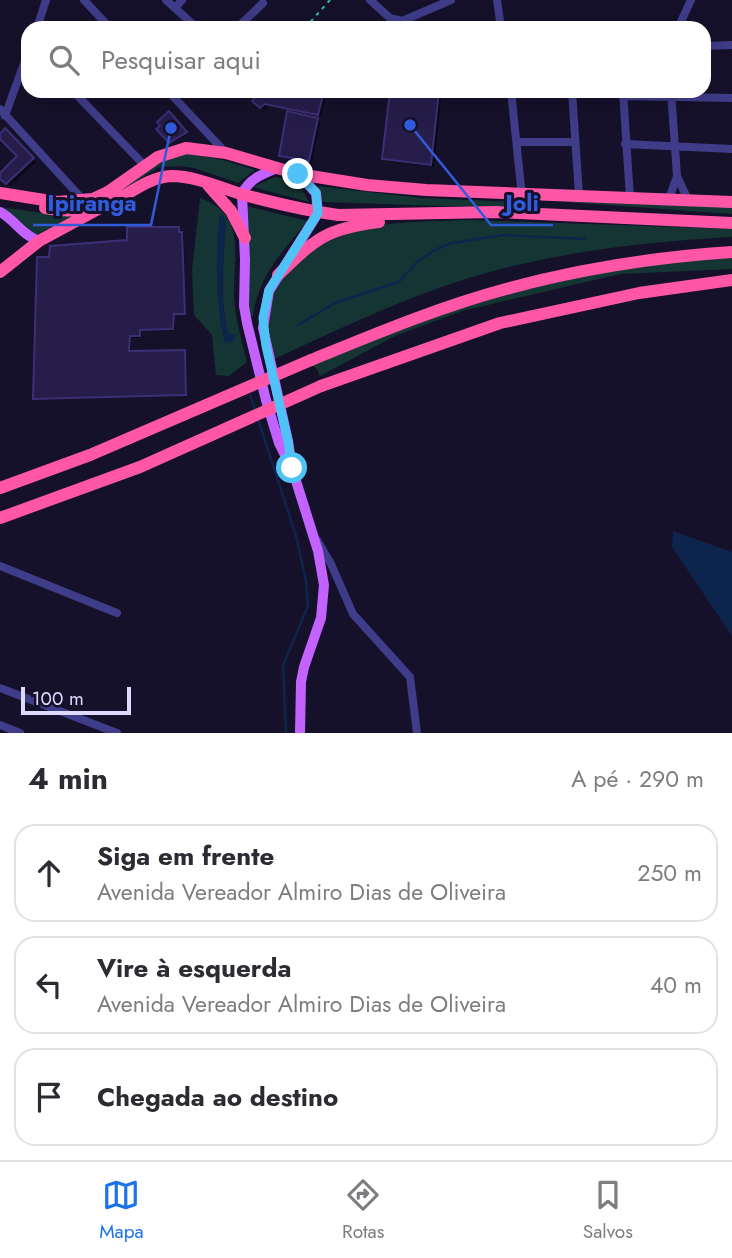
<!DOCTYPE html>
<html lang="pt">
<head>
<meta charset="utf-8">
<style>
	body { margin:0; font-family:Jost,sans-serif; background:#f7f7f7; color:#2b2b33 }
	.scale { position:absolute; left:21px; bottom:18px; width:110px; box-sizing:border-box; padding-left:7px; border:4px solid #dedaff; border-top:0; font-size:19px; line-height:24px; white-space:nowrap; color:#dedaff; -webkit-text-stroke:5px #15112a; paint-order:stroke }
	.stop { position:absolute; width:21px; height:21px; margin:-16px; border:5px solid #4fc3f7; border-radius:50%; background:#fff }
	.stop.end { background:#4fc3f7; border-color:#fff; box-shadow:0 2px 7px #0008 }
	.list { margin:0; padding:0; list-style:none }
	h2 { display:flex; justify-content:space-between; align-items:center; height:91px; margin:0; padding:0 28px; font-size:30px }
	h2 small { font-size:23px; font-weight:400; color:#7c7c81 }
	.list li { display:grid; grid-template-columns:46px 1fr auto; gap:21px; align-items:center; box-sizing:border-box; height:98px; margin:0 14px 14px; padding:0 14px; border:2px solid #e1e1e2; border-radius:21px }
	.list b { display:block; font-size:26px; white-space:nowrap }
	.list p { margin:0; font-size:23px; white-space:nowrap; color:#7c7c81 }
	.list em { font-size:23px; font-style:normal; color:#7c7c81 }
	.icon { flex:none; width:38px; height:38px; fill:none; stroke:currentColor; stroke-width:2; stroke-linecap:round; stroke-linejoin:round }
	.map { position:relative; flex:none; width:732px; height:733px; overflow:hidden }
	.search { position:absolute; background:#fff; box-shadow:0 7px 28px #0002; left:21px; right:21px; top:21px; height:77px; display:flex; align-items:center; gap:18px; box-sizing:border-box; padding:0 24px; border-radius:21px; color:#7c7c81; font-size:26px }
	.sheet { height:427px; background:#fff }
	nav { display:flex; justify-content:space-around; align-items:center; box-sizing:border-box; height:98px; border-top:2px solid #e1e1e2; background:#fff; font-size:19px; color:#7c7c81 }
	nav a { display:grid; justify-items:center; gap:4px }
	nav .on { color:#1a73e8 }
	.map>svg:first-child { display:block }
	.green { fill:#143533; fill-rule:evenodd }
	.water { fill:#0d254d }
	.shadow { fill:#0007 }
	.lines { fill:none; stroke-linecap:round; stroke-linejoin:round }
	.stream { stroke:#0d254d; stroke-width:2.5 }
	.building { fill:#261d4b; stroke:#3d2f77; stroke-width:2 }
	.path { stroke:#31bdb4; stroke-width:2; stroke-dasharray:3.5 5; stroke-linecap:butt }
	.minor { stroke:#3f3c89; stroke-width:8 }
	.major { stroke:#c362ff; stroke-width:10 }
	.highway { stroke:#ff56a7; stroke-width:12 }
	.highway-bridge { stroke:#ff56a7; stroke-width:12 }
	.route { stroke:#4fc3f7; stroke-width:9 }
	.leader { fill:none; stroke:#305cdc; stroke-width:2.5 }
	.callout-dot { fill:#305cdc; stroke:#15112a; stroke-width:2.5 }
	.callout-label { font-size:23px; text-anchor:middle; font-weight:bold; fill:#305cdc; stroke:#15112a; stroke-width:6; stroke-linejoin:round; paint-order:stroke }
</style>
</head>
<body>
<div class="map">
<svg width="732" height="733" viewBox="0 0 732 733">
	<rect width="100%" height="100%" fill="#15112a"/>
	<!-- green -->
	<path class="green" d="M183 153 223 160 255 170 238 183 194 168 180 166 159 167 107 200 146 168Z
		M275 177C294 179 301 186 309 202L253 187Z
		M317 186 421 198 519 202 523 206H441L323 202Z
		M200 198C248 215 233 258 234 297 235 319 242 341 247 362L229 376 216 375 212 335 194 315 192 270ZM219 217 226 219C224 257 218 297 229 335L224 341Z
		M551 201 732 207V214Z
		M246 206 308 221C283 250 258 277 253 316L249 317Z
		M0 207 57 215H76L36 235Z
		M471 220 732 229V237C643 242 555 252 469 278 401 299 337 330 272 360 266 321 263 300 289 268 294 262 300 252 307 248 353 220 418 222 471 220Z
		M732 255V269L620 274 462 311 395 336 320 376 317 369 310 364 514 283Z"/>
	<!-- water -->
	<path class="water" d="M221 214 226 219C224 257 217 297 229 334H235L234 341 226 343C216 326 214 233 221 214Z
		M673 531 732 552V636L672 547Z"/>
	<!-- shadow -->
	<path class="shadow" d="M265 91H327L321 117 314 115 320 122 312 164 284 158 281 155 289 110 269 106 264 110 255 101Z
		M391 91H442L434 167 387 161 384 158Z
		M5 131 36 162 10 186 0 176 19 156 0 136Z
		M179 228 184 236 186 315H175V331H142L141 338H131V353L184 352 186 354 187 396 37 400 35 398 51 259Z"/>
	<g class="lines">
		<!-- stream -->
		<path class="stream" d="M298 325 335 303 399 282 418 261 433 251 451 243 505 235 585 239
			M250 395 256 412
			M258 419 296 536 306 581 308 606 283 665 286 733"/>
	</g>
	<!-- building -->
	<path class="building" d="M262 91H324L318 115 265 104 260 108 252 101Z
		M390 91H439L431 165 382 159Z
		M169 111 187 132 169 143 156 129 160 126 157 122Z
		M287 111 318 118 309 161 279 156Z
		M5 128 34 158 6 184 0 179V173L17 156 0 139V134Z
		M127 227H179V232H182L185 314H174L173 329 140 330V336H130L129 351 185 350 186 395 33 399 37 257H49L50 246 127 240Z"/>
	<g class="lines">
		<!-- path -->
		<path class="path" d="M305 28 330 0"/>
		<!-- minor -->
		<path class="minor" d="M84 0 110 28
			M166 0 197 28
			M370 0 390 18 402 21 451 0
			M497 0 501 28
			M175 8 182 0
			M37 28 46 0
			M237 28 263 3
			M678 28 691 0
			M704 46 732 45
			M73 91 144 165
			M168 91 226 153
			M511 91 521 187 527 213
			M521 91H566
			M572 91 579 195
			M623 91 630 198
			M671 91 677 176 688 200
			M623 96 732 98
			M0 109 84 201
			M5 116 28 52
			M517 142H575
			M625 144 732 149
			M669 199 677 176
			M317 540 331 564 353 614 410 677 417 733
			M0 566 117 613
			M0 688 117 733
			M0 725 20 733"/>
		<!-- major -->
		<path class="major" d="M277 168C262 174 249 179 242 194L245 260 244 306 247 323 266 400 279 443 288 461
			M298 174 316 193 318 213 269 291 263 328 288 441 292 468 318 551 324 585 321 618 304 667 301 682 300 733
			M0 212C15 220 22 235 39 241"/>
		<!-- highway -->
		<path class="highway" d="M208 185 231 211 245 238
			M0 193 57 202 93 199 108 192 158 157 186 148 226 153 298 174 367 185 426 190 732 202
			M45 208C64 211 86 213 104 206 127 197 146 177 172 176 196 176 220 188 244 195 275 203 306 211 338 215L495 212 732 223
			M0 272 39 241 100 208
			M278 275C315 239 327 228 379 222
			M311 360C375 334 439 307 506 289 579 269 656 257 732 252
			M321 386 500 323 639 293 732 280"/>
		<!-- highway-bridge -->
		<path class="highway-bridge" d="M0 488 90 455 311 360
			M0 518 140 467 321 386"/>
	</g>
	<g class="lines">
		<!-- route -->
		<path class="route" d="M292 468 288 441 266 346 263 318 269 290 318 213 316 193 298 174"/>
	</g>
	<!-- callouts -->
	<path class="leader" d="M171 128L151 225H33M410 125L491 225H553"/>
	<g class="callout-dot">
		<circle cx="171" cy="128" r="7"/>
		<circle cx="410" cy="125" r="7"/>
	</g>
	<g class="callout-label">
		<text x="92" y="211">Ipiranga</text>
		<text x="522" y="211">Joli</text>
	</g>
</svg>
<div class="scale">100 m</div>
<div class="stop" style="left:292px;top:468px"></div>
<div class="stop end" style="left:298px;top:174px"></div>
<div class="search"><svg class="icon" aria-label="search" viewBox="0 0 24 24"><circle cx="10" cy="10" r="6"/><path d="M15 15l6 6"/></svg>Pesquisar aqui</div>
</div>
<section class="sheet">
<h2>4 min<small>A pé · 290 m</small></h2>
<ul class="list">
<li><svg class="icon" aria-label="ahead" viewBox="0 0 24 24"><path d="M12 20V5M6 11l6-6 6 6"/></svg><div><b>Siga em frente</b><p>Avenida Vereador Almiro Dias de Oliveira</p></div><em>250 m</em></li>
<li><svg class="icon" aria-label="left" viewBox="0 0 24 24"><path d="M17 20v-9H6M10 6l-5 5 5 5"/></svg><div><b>Vire à esquerda</b><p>Avenida Vereador Almiro Dias de Oliveira</p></div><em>40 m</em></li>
<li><svg class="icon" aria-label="arrive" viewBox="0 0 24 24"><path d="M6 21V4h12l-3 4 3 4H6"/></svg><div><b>Chegada ao destino</b></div></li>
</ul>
</section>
<nav>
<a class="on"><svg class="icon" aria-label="map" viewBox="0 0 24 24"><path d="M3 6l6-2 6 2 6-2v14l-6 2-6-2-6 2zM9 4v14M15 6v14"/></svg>Mapa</a>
<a><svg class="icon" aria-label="directions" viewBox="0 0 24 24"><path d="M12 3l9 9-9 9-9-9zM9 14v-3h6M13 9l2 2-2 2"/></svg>Rotas</a>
<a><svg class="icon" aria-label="saved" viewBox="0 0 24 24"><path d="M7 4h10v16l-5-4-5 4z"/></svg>Salvos</a>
</nav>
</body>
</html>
